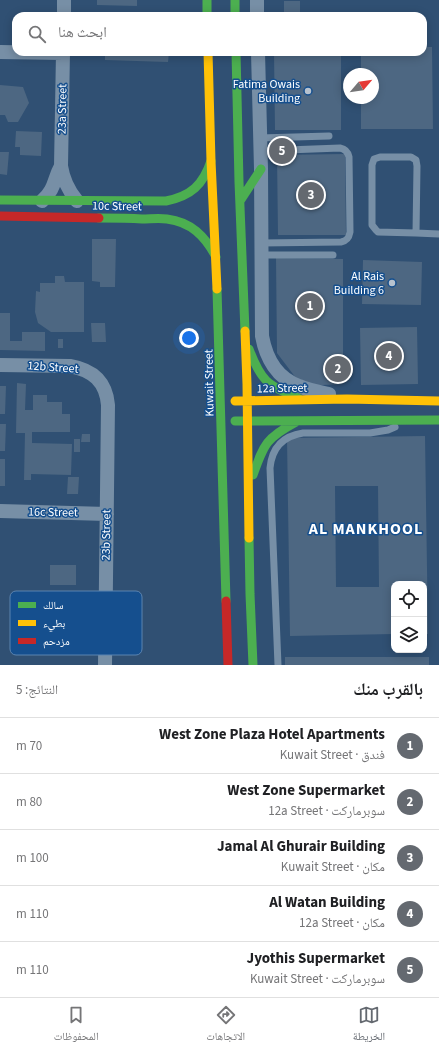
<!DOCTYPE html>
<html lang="ar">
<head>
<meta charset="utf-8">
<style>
	body { margin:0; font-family:"Source Sans 3","Noto Naskh Arabic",sans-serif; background:#f6f6f6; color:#202124; direction:rtl }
	.controls { position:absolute; right:12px; bottom:12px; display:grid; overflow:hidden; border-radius:8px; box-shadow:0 2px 10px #0003 }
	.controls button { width:36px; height:36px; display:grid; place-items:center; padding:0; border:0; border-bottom:1px solid #e0e0e0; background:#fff; color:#202124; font:20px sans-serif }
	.compass { position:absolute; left:343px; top:68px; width:36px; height:36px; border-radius:50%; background:#fff; box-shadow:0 2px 10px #0003; rotate:61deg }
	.you { position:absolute; left:189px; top:338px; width:14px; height:14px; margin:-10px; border:3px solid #fff; border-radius:50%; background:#1a73e8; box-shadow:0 0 0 6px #1a73e833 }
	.badge { display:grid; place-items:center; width:26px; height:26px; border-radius:50%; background:#646970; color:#fff; font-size:13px; font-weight:700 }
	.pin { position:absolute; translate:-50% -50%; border:2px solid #fff; box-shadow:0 1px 4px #0006 }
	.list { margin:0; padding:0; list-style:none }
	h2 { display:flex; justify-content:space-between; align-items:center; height:52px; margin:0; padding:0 16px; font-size:17px }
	h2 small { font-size:13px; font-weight:400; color:#757577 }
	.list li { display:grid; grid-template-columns:26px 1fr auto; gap:12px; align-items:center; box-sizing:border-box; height:56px; padding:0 16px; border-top:1px solid #e0e0e0 }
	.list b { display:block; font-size:15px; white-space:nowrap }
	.list p { margin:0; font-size:13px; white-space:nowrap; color:#757577 }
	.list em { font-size:13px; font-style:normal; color:#757577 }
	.icon { flex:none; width:22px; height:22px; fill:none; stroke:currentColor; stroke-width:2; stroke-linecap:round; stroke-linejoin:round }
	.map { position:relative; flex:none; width:439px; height:665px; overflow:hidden; direction:ltr }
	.search { position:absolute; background:#fff; box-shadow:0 2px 10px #0003; left:12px; right:12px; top:12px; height:44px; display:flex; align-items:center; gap:10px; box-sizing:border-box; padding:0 14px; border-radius:12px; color:#757577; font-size:15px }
	.sheet { height:332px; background:#fff }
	nav { display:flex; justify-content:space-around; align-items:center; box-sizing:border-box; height:56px; border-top:1px solid #e0e0e0; background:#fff; font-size:11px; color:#757577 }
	nav a { display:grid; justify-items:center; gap:2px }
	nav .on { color:#646970 }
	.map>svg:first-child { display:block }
	.building { fill:#4d6782; fill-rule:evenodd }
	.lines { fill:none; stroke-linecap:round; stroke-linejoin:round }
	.lane { stroke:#778fa6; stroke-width:7 }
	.street { stroke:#778fa6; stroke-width:14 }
	.fast { stroke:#4caf50; stroke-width:9 }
	.slow { stroke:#ffc107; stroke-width:9 }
	.jam { stroke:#c62828; stroke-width:9 }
	.poi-dot { fill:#b7c2ce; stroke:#154f8e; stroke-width:1.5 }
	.labels { text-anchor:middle; stroke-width:3; stroke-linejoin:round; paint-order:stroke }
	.poi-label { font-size:12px; fill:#fff; stroke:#154f8e; text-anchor:end }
	.street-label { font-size:12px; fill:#fff; stroke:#154f8e }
	.district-label { font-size:16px; font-weight:bold; letter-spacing:1px; fill:#fff; stroke:#154f8e }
	.key { fill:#154f8e; stroke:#5b84b0; stroke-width:1 }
	.key-label { font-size:11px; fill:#fff }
</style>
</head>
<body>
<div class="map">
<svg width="439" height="665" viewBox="0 0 439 665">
	<rect width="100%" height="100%" fill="#305073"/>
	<!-- building -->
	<path class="building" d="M97 0H137V6L97 5Z
		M284 1H300V13H284Z
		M423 47H432L433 129H361V98H373V74H361V52H423Z
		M105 52H169L168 62 105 60Z
		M274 52H341V130H275Z
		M0 85 23 87 29 103 18 122H8L5 115H0Z
		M16 131 42 132 41 156 20 155V147H15Z
		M0 152H9L7 175 0 174Z
		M345 154 346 235H278L277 155Z
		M92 239H116L115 287H100V282L92 281Z
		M276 258 343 259V384L302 386 277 353Z
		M363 260 422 262 421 305 362 304Z
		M55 276H64L65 282H84V332H51L38 323 35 312 36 291 40 292V283H55Z
		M0 313H10V341H22V332H45V351L0 350Z
		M91 323H105L106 342H92Z
		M417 327 418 384 361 385 360 328Z
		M58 339H63V348H58Z
		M17 383 26 384 25 410H33V395H47V402H62V414H70V432H32V443L72 444 71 475 31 474V480H24L25 433H16Z
		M0 386H6L5 414H0Z
		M0 424H6L5 451H0Z
		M82 434H90V442H81Z
		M425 436 428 634H424V584H394V634L290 636 287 438ZM335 486H378L379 587H336Z
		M74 439H80V452H74Z
		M0 459H5V486H0Z
		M68 477H79L78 494H67Z
		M50 565H76V585H50Z
		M285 657H429V665H285Z"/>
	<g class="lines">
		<!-- lane -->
		<path class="lane" d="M260 138 329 136
			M260 151 340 148C345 149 348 152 349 157L350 232C349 238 347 241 341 242L261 243
			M380 157H411L416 160 417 166 416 233 378 232 376 230 372 225V165L374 159Z
			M416 233 439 234
			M262 255H333
			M278 665 270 468C272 447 283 436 303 433H370L388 430 395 427"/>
		<!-- street -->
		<path class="street" d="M257 0V16
			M64 16V0
			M0 52 63 53
			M63 52 61 166C63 179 68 190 77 201
			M258 52 261 169 262 336C266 358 277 378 299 386 308 390 319 392 329 394
			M42 201C56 188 53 180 61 166
			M0 365 70 366C93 370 106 382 108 405L105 665
			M0 511 107 514"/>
		<!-- fast -->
		<path class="fast" d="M207 0V16
			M235 0V16
			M236 52 239 182 245 331
			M0 200 166 201C191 196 203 185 211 161
			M240 201 261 169
			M99 218C113 218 128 218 142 219 150 219 159 218 167 219 191 222 205 236 216 257
			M217 289 226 601
			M249 349C261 381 267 385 298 398
			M235 421 439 420
			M253 475C264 444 266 438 296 422
			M249 538 250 594 253 665"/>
		<!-- slow -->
		<path class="slow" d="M208 52 211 161 217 289
			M245 331 247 384 249 538
			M235 401 347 399 439 401"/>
		<!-- jam -->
		<path class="jam" d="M0 216 99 218
			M226 601 228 665"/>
	</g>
	<!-- markers -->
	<g class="poi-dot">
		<circle cx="308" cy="91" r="4"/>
		<circle cx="392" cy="283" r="4"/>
	</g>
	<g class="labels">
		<!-- poi labels -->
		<g class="poi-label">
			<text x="300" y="88">Fatima Owais<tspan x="300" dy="14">Building</tspan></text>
			<text x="384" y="280">Al Rais<tspan x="384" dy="14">Building 6</tspan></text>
		</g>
		<!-- street labels -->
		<g class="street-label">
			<text transform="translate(62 109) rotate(-89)" y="4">23a Street</text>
			<text transform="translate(117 206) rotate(1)" y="4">10c Street</text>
			<text transform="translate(53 367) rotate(4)" y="4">12b Street</text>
			<text transform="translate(209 383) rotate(-91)" y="4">Kuwait Street</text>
			<text transform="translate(282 388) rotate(-1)" y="4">12a Street</text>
			<text transform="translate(53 512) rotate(1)" y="4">16c Street</text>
			<text transform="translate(106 535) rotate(-89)" y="4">23b Street</text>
		</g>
		<!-- district labels -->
		<g class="district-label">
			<text x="366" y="534">AL MANKHOOL</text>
		</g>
	</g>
	<!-- legend -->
	<rect x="10" y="591" width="132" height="64" rx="6" class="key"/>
	<rect x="18" y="602" width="18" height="6" fill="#4caf50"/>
	<rect x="18" y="620" width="18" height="6" fill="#ffc107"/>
	<rect x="18" y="638" width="18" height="6" fill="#c62828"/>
	<g class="key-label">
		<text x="43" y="609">سالك</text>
		<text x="43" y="627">بطيء</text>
		<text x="43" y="645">مزدحم</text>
	</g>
</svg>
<div class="controls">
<button><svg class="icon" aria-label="locate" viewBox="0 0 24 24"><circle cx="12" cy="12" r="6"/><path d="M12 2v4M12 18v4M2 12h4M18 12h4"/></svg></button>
<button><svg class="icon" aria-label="layers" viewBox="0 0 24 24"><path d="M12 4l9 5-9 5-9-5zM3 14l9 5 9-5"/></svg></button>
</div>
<svg class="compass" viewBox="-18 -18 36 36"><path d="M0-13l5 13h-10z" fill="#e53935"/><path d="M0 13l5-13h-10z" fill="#757577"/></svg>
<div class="you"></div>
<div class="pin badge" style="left:310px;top:306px">1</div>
<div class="pin badge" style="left:338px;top:369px">2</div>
<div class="pin badge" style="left:311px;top:195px">3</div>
<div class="pin badge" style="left:389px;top:356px">4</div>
<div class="pin badge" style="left:282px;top:151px">5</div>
<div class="search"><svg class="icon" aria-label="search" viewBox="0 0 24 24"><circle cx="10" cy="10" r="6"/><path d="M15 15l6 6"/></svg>ابحث هنا</div>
</div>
<section class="sheet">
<h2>بالقرب منك<small>النتائج: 5</small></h2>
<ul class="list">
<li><span class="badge">1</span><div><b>West Zone Plaza Hotel Apartments</b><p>فندق · Kuwait Street</p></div><em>70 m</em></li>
<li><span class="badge">2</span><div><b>West Zone Supermarket</b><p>سوبرماركت · 12a Street</p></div><em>80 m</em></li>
<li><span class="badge">3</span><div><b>Jamal Al Ghurair Building</b><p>مكان · Kuwait Street</p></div><em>100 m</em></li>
<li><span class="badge">4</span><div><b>Al Watan Building</b><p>مكان · 12a Street</p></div><em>110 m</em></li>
<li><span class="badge">5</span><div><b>Jyothis Supermarket</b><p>سوبرماركت · Kuwait Street</p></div><em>110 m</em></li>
</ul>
</section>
<nav>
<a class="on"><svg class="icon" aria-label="map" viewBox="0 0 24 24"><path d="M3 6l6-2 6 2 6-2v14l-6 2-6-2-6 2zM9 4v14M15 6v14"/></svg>الخريطة</a>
<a><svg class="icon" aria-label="directions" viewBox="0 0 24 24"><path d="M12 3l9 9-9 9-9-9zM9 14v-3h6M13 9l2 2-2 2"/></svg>الاتجاهات</a>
<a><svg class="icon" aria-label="saved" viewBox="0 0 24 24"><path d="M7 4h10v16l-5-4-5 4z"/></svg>المحفوظات</a>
</nav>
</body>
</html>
